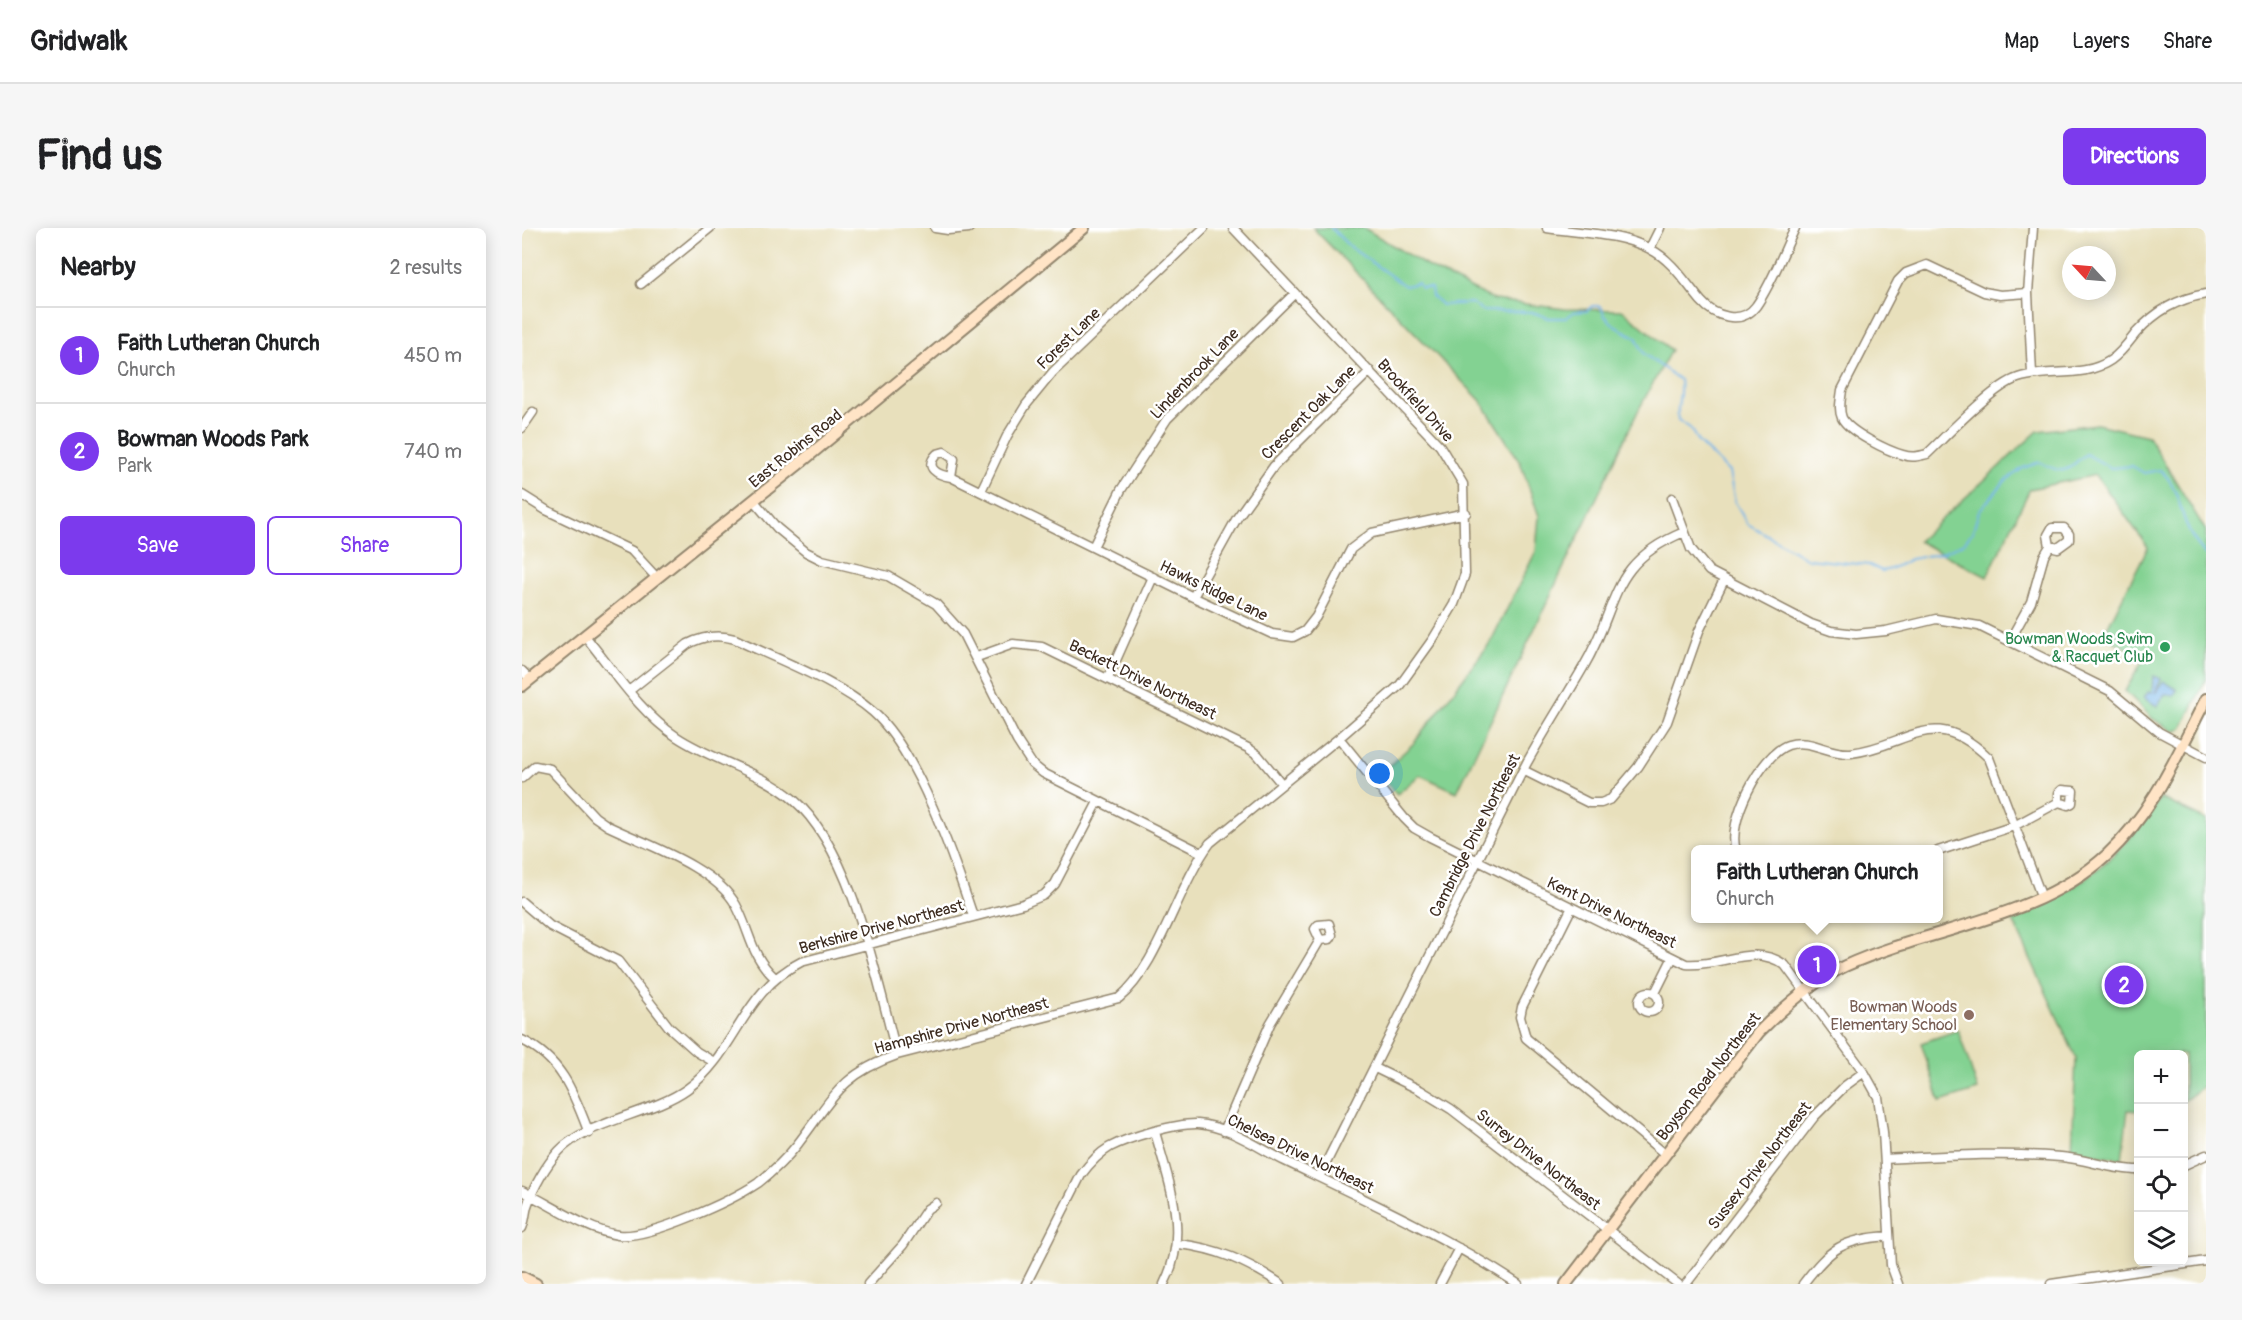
<!DOCTYPE html>
<html lang="en">
<head>
<meta charset="utf-8">
<style>
	body { margin:0; font-family:Pangolin,sans-serif; background:#f6f6f6; color:#202124 }
	.controls { position:absolute; right:18px; bottom:18px; display:grid; overflow:hidden; border-radius:9px; box-shadow:0 3px 15px #0003 }
	.controls button { width:54px; height:54px; display:grid; place-items:center; padding:0; border:0; border-bottom:2px solid #e0e0e0; background:#fff; color:#202124; font:30px sans-serif }
	.compass { position:absolute; left:1540px; top:18px; width:54px; height:54px; border-radius:50%; background:#fff; box-shadow:0 3px 15px #0003; rotate:296deg }
	.you { position:absolute; left:858px; top:546px; width:21px; height:21px; margin:-15px; border:4px solid #fff; border-radius:50%; background:#1a73e8; box-shadow:0 0 0 9px #1a73e833 }
	.badge { display:grid; place-items:center; width:39px; height:39px; border-radius:50%; background:#7c3aed; color:#fff; font-size:20px; font-weight:700 }
	.pin { position:absolute; translate:-50% -50%; border:3px solid #fff; box-shadow:0 2px 6px #0006 }
	.popup { position:absolute; left:1169px; top:617px; width:252px; height:78px; box-sizing:border-box; display:grid; place-content:center; border-radius:9px; background:#fff; filter:drop-shadow(0 2px 4px #0005); font-size:20px; white-space:nowrap; color:#757577 }
	.popup b { font-size:22px; color:#202124 }
	.popup::after { content:''; position:absolute; left:50%; top:100%; margin-left:-12px; border:12px solid transparent; border-top-color:#fff }
	.list { margin:0; padding:0; list-style:none }
	h2 { display:flex; justify-content:space-between; align-items:center; height:78px; margin:0; padding:0 24px; font-size:26px }
	h2 small { font-size:20px; font-weight:400; color:#757577 }
	.list li { display:grid; grid-template-columns:39px 1fr auto; gap:18px; align-items:center; box-sizing:border-box; height:96px; padding:0 24px; border-top:2px solid #e0e0e0 }
	.list b { display:block; font-size:22px; white-space:nowrap }
	.list p { margin:0; font-size:20px; white-space:nowrap; color:#757577 }
	.list em { font-size:20px; font-style:normal; color:#757577 }
	.actions { display:flex; gap:12px; padding:18px 24px }
	.actions a { flex:1; padding:14px 0; border:2px solid #7c3aed; border-radius:9px; text-align:center; font-size:21px; color:#7c3aed }
	.actions .main { background:#7c3aed; color:#fff }
	.icon { flex:none; width:33px; height:33px; fill:none; stroke:currentColor; stroke-width:2; stroke-linecap:round; stroke-linejoin:round }
	.map { position:relative; flex:none; width:1684px; height:1056px; overflow:hidden; border-radius:9px }
	header { display:flex; align-items:center; gap:36px; box-sizing:border-box; height:84px; padding:0 30px; background:#fff; border-bottom:2px solid #e0e0e0 }
	header strong { font-size:28px }
	nav { display:flex; gap:33px; margin-inline-start:auto; font-size:21px }
	.intro { display:flex; align-items:center; justify-content:space-between; box-sizing:border-box; height:144px; padding:0 36px }
	h1 { margin:0; font-size:42px }
	.button { padding:15px 27px; border-radius:9px; background:#7c3aed; color:#fff; font-size:21px; font-weight:700 }
	main { display:flex; gap:36px; padding:0 36px }
	aside { flex:1; background:#fff; border-radius:9px; box-shadow:0 3px 15px #0003 }
	.map>svg:first-child { display:block }
	.green { fill:#83d292; stroke:#5f7e58; stroke-width:1.5 }
	.water { fill:#75b5e9; stroke:#587084; stroke-width:1.5 }
	.lines { fill:none; stroke-linecap:round; stroke-linejoin:round }
	.stream { stroke:#75b5e9; stroke-width:2 }
	.street-casing { stroke:#92856d; stroke-width:11 }
	.secondary-casing { stroke:#92856d; stroke-width:14 }
	.street { stroke:#fff; stroke-width:8 }
	.secondary { stroke:#ffe4c6; stroke-width:10 }
	.leisure-dot { fill:#2e9e5b; stroke:#fff; stroke-width:2 }
	.education-dot { fill:#8d6e63; stroke:#fff; stroke-width:2 }
	.labels { text-anchor:middle; stroke-width:5; stroke-linejoin:round; paint-order:stroke }
	.street-label { font-size:16px; fill:#3b2a1e; stroke:#fff }
	.leisure-label { font-size:16px; fill:#27864d; stroke:#fff; text-anchor:end }
	.education-label { font-size:16px; fill:#785e54; stroke:#fff; text-anchor:end }
</style>
</head>
<body>
<header>
<strong>Gridwalk</strong>
<nav><a>Map</a><a>Layers</a><a>Share</a></nav>
</header>
<div class="intro"><h1>Find us</h1><a class="button">Directions</a></div>
<main>
<aside>
<h2>Nearby<small>2 results</small></h2>
<ul class="list">
<li><span class="badge">1</span><div><b>Faith Lutheran Church</b><p>Church</p></div><em>450 m</em></li>
<li><span class="badge">2</span><div><b>Bowman Woods Park</b><p>Park</p></div><em>740 m</em></li>
</ul>
<div class="actions"><a class="main">Save</a><a>Share</a></div>
</aside>
<div class="map">
<svg width="1684" height="1056" viewBox="0 0 1684 1056">
	<rect width="100%" height="100%" fill="#fff"/>
	<filter id="ink" filterUnits="userSpaceOnUse"><feTurbulence type="fractalNoise" baseFrequency=".0167" numOctaves="2"/><feDisplacementMap in="SourceGraphic" scale="12" xChannelSelector="R" yChannelSelector="G"/><feConvolveMatrix kernelMatrix="1 2 1 2 8 2 1 2 1" color-interpolation-filters="sRGB"/></filter>
	<filter id="wash" filterUnits="userSpaceOnUse"><feTurbulence type="fractalNoise" baseFrequency=".008" numOctaves="4" result="noise"/><feDisplacementMap in="SourceGraphic" scale="24" xChannelSelector="R" yChannelSelector="G"/><feGaussianBlur stdDeviation="1.35" result="paint"/><feColorMatrix in="noise" values="0 0 0 0 0 0 0 0 0 0 0 0 0 0 0 0 0 1.4 0 .05"/><feComposite in="paint" operator="in"/></filter>
	<g filter="url(#wash)">
		<rect width="100%" height="100%" fill="#e8e0bc"/>
		<!-- green -->
		<path class="green" d="M791 0H842L908 40 972 72 1043 81 1100 82 1149 122 1116 183 935 564 898 547 875 566 857 547 892 515 968 415 1014 323 1017 288 998 234 959 173Z
			M1575 196 1626 208 1684 303V452L1660 500 1653 504 1631 491 1603 463 1623 429 1581 408 1626 319 1574 247 1508 261 1465 349 1396 313 1516 203Z
			M1638 570 1684 592V856L1662 873V826H1616V883L1606 882 1600 931 1550 922 1554 830 1489 688C1552 669 1603 624 1638 570Z
			M1436 802 1456 862 1418 874 1399 815Z"/>
		<!-- water -->
		<path class="water" d="M1631 448 1639 451 1633 465 1642 453 1655 462 1652 467 1643 466 1635 478 1622 470 1626 464H1630Z"/>
		<g class="lines">
			<!-- stream -->
			<path class="stream" d="M809 0 828 19 883 58 896 55 899 60H909L910 68 920 77 949 75 961 83 1010 84 1027 90H1044L1052 84 1065 83 1070 78H1079L1082 87 1094 99 1114 109 1122 126 1158 152C1160 169 1154 177 1156 192L1168 200 1176 214 1207 244 1213 274 1226 296 1286 331 1347 337 1360 343 1369 341 1389 331 1420 325 1442 315 1451 303 1457 283 1483 253 1501 240 1518 234C1545 249 1543 242 1564 226L1589 240 1610 238 1622 245 1638 242C1656 256 1658 284 1667 303 1671 312 1679 320 1684 328"/>
		</g>
	</g>
	<g filter="url(#ink)">
		<g class="lines">
			<defs>
				<path id="street" d="M413 0 426 2 447 0
					M1025 0C1058 5 1098 5 1128 21 1150 32 1163 54 1179 73 1192 88 1219 98 1234 78 1250 55 1261 25 1273 0
					M1128 20 1138 0
					M119 56 188 0
					M1506 65 1478 67 1462 64 1405 37 1384 45 1376 53 1320 162C1319 171 1316 181 1320 190 1327 204 1366 223 1381 227 1390 230 1397 228 1405 226 1426 206 1471 158 1496 150 1526 140 1561 151 1589 132 1599 125 1607 114 1614 105 1634 83 1655 71 1684 66
					M1510 146 1506 65 1511 0
					M0 200 11 184
					M429 249C416 247 401 240 415 226L422 224 432 231 429 249 671 369 750 406 771 409 783 403 794 389 829 321 850 305 944 285
					M459 263 485 208 504 177 531 144 682 0
					M0 267 24 282 110 323 135 350
					M1150 270 1169 321 1187 343 1289 396 1309 403 1334 406 1364 403 1414 391 1457 398 1588 463 1637 504 1684 529
					M232 273 255 300 284 324 300 332 366 348 414 376 441 406 495 513 510 536 521 545 680 625
					M571 319 599 262 645 191 773 65
					M671 369 715 290 752 238 848 143
					M63 408C91 442 118 485 155 509 191 533 239 543 272 572 331 623 355 753 375 827
					M1488 412 1509 374 1522 328 1528 318 1536 320 1547 312V306L1542 300H1530L1526 307 1528 318
					M455 429 491 416 520 419 726 520 736 527 759 555
					M0 443 8 451
					M586 450 631 349
					M108 462 166 416C182 408 196 406 213 411 256 432 315 453 351 484 396 524 432 631 451 688
					M817 510 882 590 892 600 908 609 1164 736C1199 739 1232 715 1263 737L1342 844 1356 869 1361 904 1369 1037 1376 1056
					M1001 542 1067 575H1079L1089 571 1116 539 1145 494 1177 403 1202 352
					M0 550 13 538 28 541 73 589 86 598C123 616 194 640 214 677 229 705 228 727 253 750
					M1214 622C1204 595 1239 526 1266 517 1289 510 1307 527 1329 525 1388 518 1410 475 1467 530L1520 670
					M1416 623 1492 598 1537 574V565L1540 562 1551 563 1550 575 1546 577 1537 574
					M0 674 28 698 96 733 147 799 175 824 192 834
					M1049 681 1000 779 998 789 1004 810 1143 926
					M1117 774a10 10 0 1 1 20 0a10 10 0 1 1-20 0Z
					M1133 765 1150 731
					M0 812C40 831 52 866 67 905
					M853 840 898 862 929 881 1156 1056
					M702 903 748 796 798 712 808 711 810 707 807 696 796 697 793 701 798 712
					M633 904C647 955 668 1006 642 1056
					M1363 931C1422 928 1480 924 1539 929 1565 931 1590 942 1616 942
					M1662 937 1684 927
					M797 949 1001 542C1020 506 1042 473 1062 438 1098 377 1085 336 1162 304
					M0 963C28 976 66 1003 96 1007 127 1011 209 973 236 955 250 944 264 931 275 917 310 872 317 847 375 827L597 770C637 737 655 659 688 615L817 510 878 457 911 411 932 376 943 346 941 256 918 218 711 0
					M0 1000C3 993 3 986 5 978 11 960 24 937 37 923 65 893 130 886 165 861 214 826 220 763 279 734L501 676 522 667 533 656 576 574
					M656 1016C695 1020 726 1034 759 1056
					M346 1056 381 1017 405 981 414 975
					M504 1056 559 947C567 936 576 926 588 919 607 909 655 895 676 896 706 898 737 920 763 933 842 971 923 1008 996 1056
					M918 1056 937 1020
					M1164 1056 1292 889 1323 858 1342 844
					M1281 1056C1308 1020 1321 1011 1367 1008
					M1529 1056 1684 1033"/>
				<path id="secondary" d="M0 458 278 235 562 0
					M0 1049 14 1056
					M1044 1056 1237 804C1262 779 1291 753 1323 738 1409 699 1513 693 1585 627 1631 584 1655 527 1684 471"/>
			</defs>
			<!-- street casing -->
			<use href="#street" class="street-casing"/>
			<!-- secondary casing -->
			<use href="#secondary" class="secondary-casing"/>
			<!-- street -->
			<use href="#street" class="street"/>
			<!-- secondary -->
			<use href="#secondary" class="secondary"/>
		</g>
	</g>
	<!-- markers -->
	<circle class="leisure-dot" cx="1643" cy="419" r="6"/>
	<circle class="education-dot" cx="1447" cy="787" r="6"/>
	<g class="labels">
		<!-- street labels -->
		<g class="street-label">
			<text transform="translate(546 110) rotate(-44)" y="6">Forest Lane</text>
			<text transform="translate(672 145) rotate(-46)" y="6">Lindenbrook Lane</text>
			<text transform="translate(894 172) rotate(48)" y="6">Brookfield Drive</text>
			<text transform="translate(786 184) rotate(-45)" y="6">Crescent Oak Lane</text>
			<text transform="translate(273 220) rotate(-39)" y="6">East Robins Road</text>
			<text transform="translate(692 362) rotate(26)" y="6">Hawks Ridge Lane</text>
			<text transform="translate(621 451) rotate(26)" y="6">Beckett Drive Northeast</text>
			<text transform="translate(952 607) rotate(-63)" y="6">Cambridge Drive Northeast</text>
			<text transform="translate(1090 684) rotate(26)" y="6">Kent Drive Northeast</text>
			<text transform="translate(359 698) rotate(-15)" y="6">Berkshire Drive Northeast</text>
			<text transform="translate(439 797) rotate(-15)" y="6">Hampshire Drive Northeast</text>
			<text transform="translate(1186 848) rotate(-52)" y="6">Boyson Road Northeast</text>
			<text transform="translate(779 925) rotate(26)" y="6">Chelsea Drive Northeast</text>
			<text transform="translate(1017 931) rotate(38)" y="6">Surrey Drive Northeast</text>
			<text transform="translate(1237 937) rotate(-52)" y="6">Sussex Drive Northeast</text>
		</g>
		<!-- leisure labels -->
		<g class="leisure-label">
			<text x="1631" y="416">Bowman Woods Swim<tspan x="1631" dy="18">&amp; Racquet Club</tspan></text>
		</g>
		<!-- education labels -->
		<g class="education-label">
			<text x="1435" y="784">Bowman Woods<tspan x="1435" dy="18">Elementary School</tspan></text>
		</g>
	</g>
</svg>
<div class="controls">
<button>+</button>
<button>−</button>
<button><svg class="icon" aria-label="locate" viewBox="0 0 24 24"><circle cx="12" cy="12" r="6"/><path d="M12 2v4M12 18v4M2 12h4M18 12h4"/></svg></button>
<button><svg class="icon" aria-label="layers" viewBox="0 0 24 24"><path d="M12 4l9 5-9 5-9-5zM3 14l9 5 9-5"/></svg></button>
</div>
<svg class="compass" viewBox="-18 -18 36 36"><path d="M0-13l5 13h-10z" fill="#e53935"/><path d="M0 13l5-13h-10z" fill="#757577"/></svg>
<div class="you"></div>
<div class="pin badge" style="left:1295px;top:737px">1</div>
<div class="popup"><b>Faith Lutheran Church</b>Church</div>
<div class="pin badge" style="left:1602px;top:757px">2</div>
</div>
</main>
</body>
</html>
